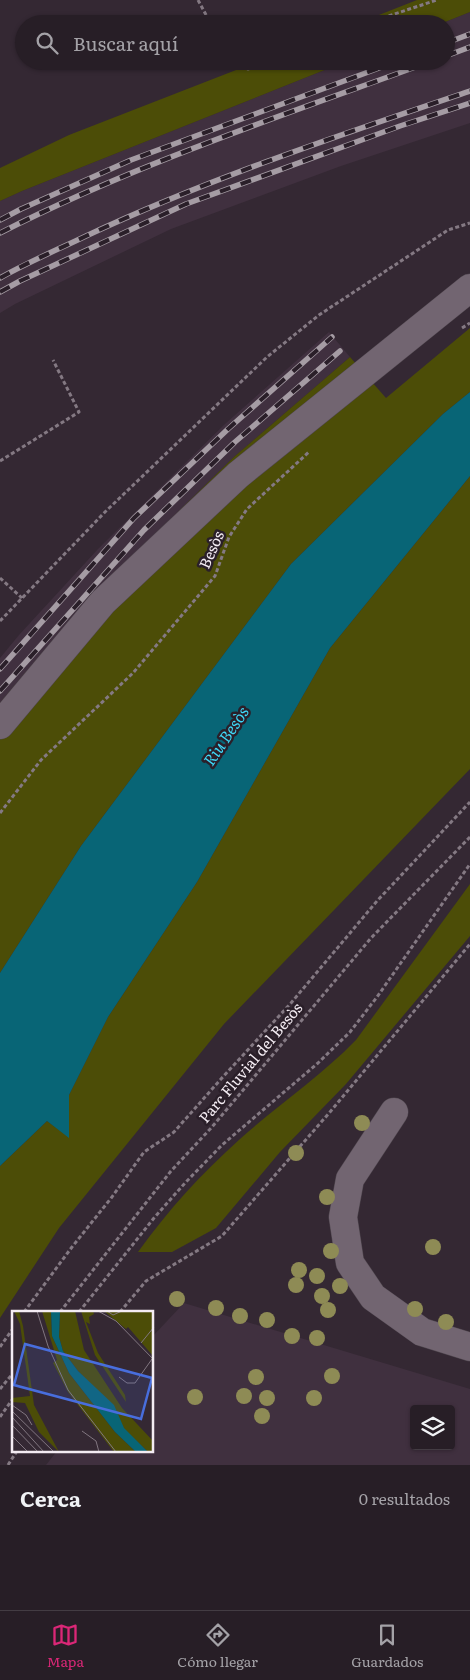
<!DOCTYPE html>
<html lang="es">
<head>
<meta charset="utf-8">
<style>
	body { margin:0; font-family:Literata,serif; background:#2f272e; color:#f1f3f6 }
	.controls { position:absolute; right:15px; bottom:15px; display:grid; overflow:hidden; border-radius:5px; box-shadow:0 1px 4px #0004 }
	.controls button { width:45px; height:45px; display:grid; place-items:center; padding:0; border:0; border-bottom:1px solid #433c43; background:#271e26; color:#f1f3f6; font:25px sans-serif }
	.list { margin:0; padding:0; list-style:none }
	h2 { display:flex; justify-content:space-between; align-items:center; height:65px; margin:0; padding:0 20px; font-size:21px }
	h2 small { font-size:16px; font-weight:400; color:#a4a2a7 }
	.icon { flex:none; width:28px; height:28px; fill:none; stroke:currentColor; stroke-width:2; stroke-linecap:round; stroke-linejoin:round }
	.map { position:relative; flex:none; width:470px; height:1465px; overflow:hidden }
	.search { position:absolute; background:#271e26; box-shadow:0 1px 4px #0004; left:15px; right:15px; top:15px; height:55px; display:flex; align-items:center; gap:12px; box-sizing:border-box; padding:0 18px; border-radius:28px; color:#a4a2a7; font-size:19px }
	.sheet { height:145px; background:#271e26 }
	nav { display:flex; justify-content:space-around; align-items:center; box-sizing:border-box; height:70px; border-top:1px solid #433c43; background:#271e26; font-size:14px; color:#a4a2a7 }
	nav a { display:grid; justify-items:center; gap:2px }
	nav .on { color:#db2777 }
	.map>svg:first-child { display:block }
	.built { fill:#40303f; fill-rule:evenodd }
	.green { fill:#4c4d07 }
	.water { fill:#086576 }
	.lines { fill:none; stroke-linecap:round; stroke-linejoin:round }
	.minor-casing { stroke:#4f464e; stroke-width:29 }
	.path { stroke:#847983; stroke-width:3; stroke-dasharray:4 2.5; stroke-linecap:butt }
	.minor { stroke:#726571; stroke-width:28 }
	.rail-casing { stroke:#a59ca4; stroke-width:5.5 }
	.rail { stroke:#2a1f29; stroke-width:4; stroke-dasharray:11; stroke-linecap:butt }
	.tree { fill:#8e8b55 }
	.labels { text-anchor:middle; stroke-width:5; stroke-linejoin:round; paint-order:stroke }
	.street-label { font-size:15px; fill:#f4ecf3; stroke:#2a1f29 }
	.water-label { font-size:16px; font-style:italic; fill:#3ed9f8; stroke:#2a1f29 }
	.inset-road { fill:none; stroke:#817680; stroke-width:1 }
	.view { fill:#486edd; fill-opacity:0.15; stroke:#486edd; stroke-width:2.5 }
	.inset-edge { fill:none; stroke:#f4ecf3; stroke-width:2.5 }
</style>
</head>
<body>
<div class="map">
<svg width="470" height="1465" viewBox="0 0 470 1465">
	<rect width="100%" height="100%" fill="#342833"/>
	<!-- built -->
	<path class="built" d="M470 12V123L341 166 171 229 15 304 0 313V201L22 191 347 61H446V24H440Z
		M329 332 350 357 235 456 81 607 0 703V658L19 635 98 549 225 424Z
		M184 1303 470 1389V1465H46L57 1451H152L153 1336ZM414 1409H451V1446H414Z"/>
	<!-- green -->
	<path class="green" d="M417 0H470V12L440 24H356Z
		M259 61H347L22 191 0 201V168L69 135Z
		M470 328V392L443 414 291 564 81 846 0 973V703L81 607 235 456 350 357 386 398Z
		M470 476V769L224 1024 59 1228 0 1318V1166L47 1121 69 1137V1095L108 1017 197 882 330 648Z
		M470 884V936L346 1084 280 1152 216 1228 172 1252H138C169 1209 201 1174 240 1139 278 1105 321 1076 356 1040Z"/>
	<!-- water -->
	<path class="water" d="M470 392V476L330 648 197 882 108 1017 69 1095V1138L47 1121 0 1166V973L81 846 291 564 443 414Z"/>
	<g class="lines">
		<defs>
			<path id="minor" d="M0 725 103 602 238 475 470 288
				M394 1112 350 1179 343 1217 350 1263 373 1297 422 1332 470 1347"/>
		</defs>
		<!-- minor casing -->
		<use href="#minor" class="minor-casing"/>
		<!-- path -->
		<path class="path" d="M198 0 211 24
			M364 24 437 0
			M230 61 232 64 248 69 268 61
			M462 328 470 323
			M0 461 79 412 53 360
			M0 578 22 598
			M0 621 105 512 267 357 319 315 448 230 470 223
			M0 813 41 760 133 673 215 576 229 537 247 509 310 451
			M24 1312 72 1247 112 1197 144 1152 174 1132 221 1079 291 1003 377 901 470 802
			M60 1312 171 1171 212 1127 371 938 470 837
			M79 1312 154 1218 185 1183 222 1145 318 1063 350 1032 377 997 470 864
			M120 1312 146 1281 222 1236 330 1112 470 944
			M0 1347 14 1327
			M0 1389 14 1372
			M0 1417 14 1397
			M8 1465 17 1451"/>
		<!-- minor -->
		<use href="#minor" class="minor"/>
		<defs>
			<path id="rail" d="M446 43 470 34
				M446 56 470 47
				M0 220 21 209 131 160 398 61
				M0 233C138 163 287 114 432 61
				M0 278C28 262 57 250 86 236 210 178 340 135 470 91
				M0 292 20 281 186 204 400 126 470 103
				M0 669 134 518 228 429 332 337
				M0 691 144 530 235 442 340 351"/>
		</defs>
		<!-- rail casing -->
		<use href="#rail" class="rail-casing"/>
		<!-- rail -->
		<use href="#rail" class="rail"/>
	</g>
	<!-- trees -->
	<g class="tree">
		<circle cx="362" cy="1123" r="8"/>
		<circle cx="296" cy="1153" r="8"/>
		<circle cx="327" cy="1197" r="8"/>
		<circle cx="433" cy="1247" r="8"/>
		<circle cx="331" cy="1251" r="8"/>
		<circle cx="299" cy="1270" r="8"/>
		<circle cx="317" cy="1276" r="8"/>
		<circle cx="296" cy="1285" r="8"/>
		<circle cx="340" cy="1286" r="8"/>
		<circle cx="322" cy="1296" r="8"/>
		<circle cx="177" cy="1299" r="8"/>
		<circle cx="216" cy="1308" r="8"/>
		<circle cx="415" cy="1309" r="8"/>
		<circle cx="328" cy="1310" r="8"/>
		<circle cx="240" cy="1316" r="8"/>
		<circle cx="267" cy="1320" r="8"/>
		<circle cx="446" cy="1322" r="8"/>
		<circle cx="292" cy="1336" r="8"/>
		<circle cx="317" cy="1338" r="8"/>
		<circle cx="332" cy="1376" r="8"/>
		<circle cx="256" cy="1377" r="8"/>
		<circle cx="244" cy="1396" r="8"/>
		<circle cx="195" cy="1397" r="8"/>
		<circle cx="267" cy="1398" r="8"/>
		<circle cx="314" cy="1398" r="8"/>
		<circle cx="262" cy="1416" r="8"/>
	</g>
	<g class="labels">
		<!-- street labels -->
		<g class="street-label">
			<text transform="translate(212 550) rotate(-66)" y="5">Besòs</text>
			<text transform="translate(251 1063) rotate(-50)" y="5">Parc Fluvial del Besòs</text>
		</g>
		<!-- water labels -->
		<g class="water-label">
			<text transform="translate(226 736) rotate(-56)" y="6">Riu Besòs</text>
		</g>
	</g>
	<!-- overview -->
	<g transform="translate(12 1311)">
		<rect width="141" height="141" fill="#342833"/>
		<path d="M2 0H7L11 15 22 94 47 141 27 121 13 92 0 91V87L18 85 8 13ZM30 0H39L40 25 57 62 103 121 124 141H102L56 81 41 52 45 49ZM48 0H63L72 39 110 97 141 130V141H136L112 118 98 93 66 60 51 40 47 26ZM69 0H81L82 3 77 6 78 13 74 11 86 42 113 84 114 91 83 44ZM92 0H141V45L116 16 114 18Z" fill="#4c4d07"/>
		<path d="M39 0H48L47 26 51 40 66 60 102 94 112 117 136 141H124L103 121 57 62 40 25Z" fill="#086576"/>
		<path class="inset-road" d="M25 0 36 35 56 79 104 141M86 0 104 10 142 49M95 0 101 4 110 0M129 32 142 16M107 66 115 72H123L140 48M0 94 14 104 20 114M0 100 42 141M0 106 32 141M0 114 26 141M70 120 84 130 87 141M0 125 16 141"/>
		<path class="view" d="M13 33 140 67 129 108 2 74Z"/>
		<rect width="141" height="141" class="inset-edge"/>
	</g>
</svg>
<div class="controls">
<button><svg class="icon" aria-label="layers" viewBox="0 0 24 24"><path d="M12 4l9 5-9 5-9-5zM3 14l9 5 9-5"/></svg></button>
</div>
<div class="search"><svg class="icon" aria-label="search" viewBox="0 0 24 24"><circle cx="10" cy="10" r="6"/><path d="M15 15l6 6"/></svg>Buscar aquí</div>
</div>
<section class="sheet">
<h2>Cerca<small>0 resultados</small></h2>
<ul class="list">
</ul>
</section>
<nav>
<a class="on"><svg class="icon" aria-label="map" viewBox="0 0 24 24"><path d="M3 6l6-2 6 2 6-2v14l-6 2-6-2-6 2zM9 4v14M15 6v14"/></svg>Mapa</a>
<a><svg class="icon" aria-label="directions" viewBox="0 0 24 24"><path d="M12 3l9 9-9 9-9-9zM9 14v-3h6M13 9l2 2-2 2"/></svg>Cómo llegar</a>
<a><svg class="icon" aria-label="saved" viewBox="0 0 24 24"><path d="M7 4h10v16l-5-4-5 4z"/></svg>Guardados</a>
</nav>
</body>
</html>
